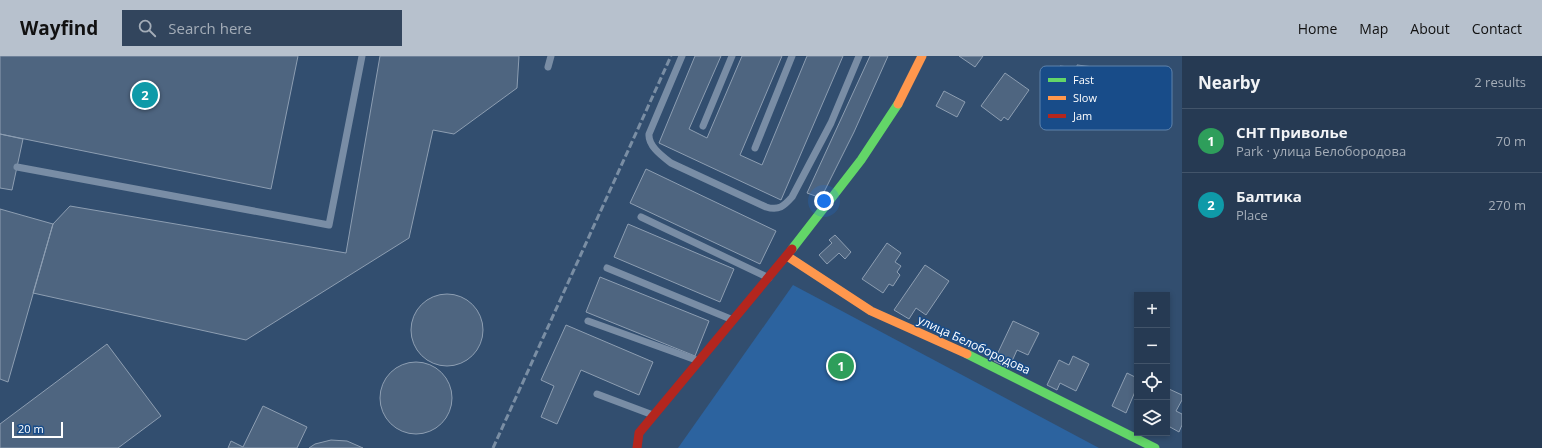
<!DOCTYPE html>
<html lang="en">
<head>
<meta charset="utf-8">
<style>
	body { margin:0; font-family:"Open Sans",sans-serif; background:#32455d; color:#f1f3f6 }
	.controls { position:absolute; right:12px; bottom:12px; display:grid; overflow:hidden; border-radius:0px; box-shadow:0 2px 6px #0003 }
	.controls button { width:36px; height:36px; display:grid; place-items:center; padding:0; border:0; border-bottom:1px solid #42546a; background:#263a53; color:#f1f3f6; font:20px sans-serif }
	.scale { position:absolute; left:12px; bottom:10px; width:51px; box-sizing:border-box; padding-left:4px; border:2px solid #fff; border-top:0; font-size:11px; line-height:14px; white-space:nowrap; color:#fff; -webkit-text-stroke:3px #184c89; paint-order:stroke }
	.you { position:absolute; left:824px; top:145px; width:14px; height:14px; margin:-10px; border:3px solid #fff; border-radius:50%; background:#1a73e8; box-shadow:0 0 0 6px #1a73e833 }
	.badge { display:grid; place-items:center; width:26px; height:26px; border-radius:50%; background:#b7c1cd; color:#fff; font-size:13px; font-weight:700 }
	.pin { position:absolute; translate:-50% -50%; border:2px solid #fff; box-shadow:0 1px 4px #0006 }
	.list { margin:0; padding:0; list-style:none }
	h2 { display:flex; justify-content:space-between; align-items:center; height:52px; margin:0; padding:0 16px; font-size:17px }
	h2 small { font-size:13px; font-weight:400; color:#a4adb8 }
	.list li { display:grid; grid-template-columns:26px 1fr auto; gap:12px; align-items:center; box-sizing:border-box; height:64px; padding:0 16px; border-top:1px solid #42546a }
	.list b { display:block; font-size:15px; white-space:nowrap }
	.list p { margin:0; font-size:13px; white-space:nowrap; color:#a4adb8 }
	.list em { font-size:13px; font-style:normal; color:#a4adb8 }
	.icon { flex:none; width:22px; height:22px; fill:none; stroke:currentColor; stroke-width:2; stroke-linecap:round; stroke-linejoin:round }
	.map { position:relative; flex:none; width:1182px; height:392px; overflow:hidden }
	header { display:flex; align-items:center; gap:24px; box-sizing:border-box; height:56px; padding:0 20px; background:#b7c1cd; color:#111 }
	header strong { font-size:19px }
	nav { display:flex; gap:22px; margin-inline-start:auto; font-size:14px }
	.search { width:280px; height:36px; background:#32455d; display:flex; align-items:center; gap:10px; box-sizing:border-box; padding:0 14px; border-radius:0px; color:#a4adb8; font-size:15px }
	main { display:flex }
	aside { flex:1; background:#263a53 }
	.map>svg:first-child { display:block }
	.green { fill:#2c639f }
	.building { fill:#4e6580; stroke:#8d9eb2 }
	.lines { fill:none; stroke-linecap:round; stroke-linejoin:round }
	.lane { stroke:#798da5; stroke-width:7 }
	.fast { stroke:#63d668; stroke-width:9 }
	.slow { stroke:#ff974d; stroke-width:9 }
	.jam { stroke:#b3261e; stroke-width:9 }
	.rail { stroke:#7a8ea4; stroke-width:3; stroke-dasharray:7 3; stroke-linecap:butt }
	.labels { text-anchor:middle; stroke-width:3; stroke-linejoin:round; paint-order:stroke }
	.street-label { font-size:12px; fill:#fff; stroke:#184c89 }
	.key { fill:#184c89; stroke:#5d82ac; stroke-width:1 }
	.key-label { font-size:11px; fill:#fff }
</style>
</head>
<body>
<header>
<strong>Wayfind</strong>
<div class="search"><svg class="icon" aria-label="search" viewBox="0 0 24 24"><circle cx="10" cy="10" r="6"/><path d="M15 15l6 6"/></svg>Search here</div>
<nav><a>Home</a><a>Map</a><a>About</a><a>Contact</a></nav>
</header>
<main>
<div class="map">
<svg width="1182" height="392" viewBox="0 0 1182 392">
	<rect width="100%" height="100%" fill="#324e6f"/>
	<!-- green -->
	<path class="green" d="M793 229 1099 392H678Z"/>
	<!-- building -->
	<path class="building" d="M0 0H298L271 133 0 78Z
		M380 0H519L517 32 454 78 433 74 409 182 246 284 33 237 53 168 70 150 346 197Z
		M695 0H721L689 73 707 82 742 0H782L740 99 762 109 807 0H843L781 144 659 87Z
		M870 0H888L854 76 821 142 807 137Z
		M959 0H983L975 11Z
		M1077 9 1094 11 1092 37 1076 36 1077 27 1059 26 1060 10 1077 12Z
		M1005 17 1029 34 1008 64 1004 61 1001 65 981 50Z
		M944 35 965 46 957 61 936 50Z
		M0 78 23 83 12 134 0 132Z
		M646 113 776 175 760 208 630 147Z
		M0 153 53 168 8 326 0 323Z
		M628 168 734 213 720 246 614 201Z
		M835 179 851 196 845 203 839 197 827 208 819 199 832 187 829 184Z
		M887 187 901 197 895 206 901 210 897 216 900 219 893 230 889 228 883 237 862 223Z
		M925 209 949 225 926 259 916 252 909 263 894 254Z
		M600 221 709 265 695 300 586 256Z
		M411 274a36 36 0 1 1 72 0a36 36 0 1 1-72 0Z
		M1013 265 1039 277 1028 299 1017 294 1009 312 994 305Z
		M566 269 653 306 639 339 581 314 557 368 541 361 554 330 541 324Z
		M107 288 161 360 118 392H0V368Z
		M1073 300 1089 308 1076 335 1060 327 1057 334 1047 329 1059 304 1069 309Z
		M380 342a36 36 0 1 1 72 0a36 36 0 1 1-72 0Z
		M1127 317 1137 322V331L1126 357 1112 350Z
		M1169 333 1182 339V344L1176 355 1182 358V369L1179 376 1170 371 1167 376V337Z
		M263 350 307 371 297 392H228L231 385 243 391Z
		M331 384 347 385 363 392H309L315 388Z"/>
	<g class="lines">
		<!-- lane -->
		<path class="lane" d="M682 0 649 78C648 90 662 100 671 107L766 151C779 155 784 150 792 141L831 67 859 0
			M548 11 551 0
			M703 70 732 0
			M755 92 792 0
			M17 111 329 169 362 0
			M641 161 769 222
			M607 212 733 264
			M588 265 699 305
			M597 338 653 359"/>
		<!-- fast -->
		<path class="fast" d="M792 193 861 104 898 48
			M967 298 1155 392"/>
		<!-- slow -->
		<path class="slow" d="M898 48 922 0
			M787 200 871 255 967 298"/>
		<!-- jam -->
		<path class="jam" d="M637 392 639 377 792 193"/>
		<!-- rail -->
		<path class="rail" d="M493 392 671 0"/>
	</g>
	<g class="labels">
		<!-- street labels -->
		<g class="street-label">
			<text transform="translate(974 289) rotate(25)" y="4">улица Белобородова</text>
		</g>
	</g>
	<!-- legend -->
	<rect x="1040" y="10" width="132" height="64" rx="6" class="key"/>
	<rect x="1048" y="22" width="18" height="4" fill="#63d668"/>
	<rect x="1048" y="40" width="18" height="4" fill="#ff974d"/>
	<rect x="1048" y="58" width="18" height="4" fill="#b3261e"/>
	<g class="key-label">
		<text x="1073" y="28">Fast</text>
		<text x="1073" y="46">Slow</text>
		<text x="1073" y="64">Jam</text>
	</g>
</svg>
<div class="controls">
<button>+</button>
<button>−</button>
<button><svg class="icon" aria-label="locate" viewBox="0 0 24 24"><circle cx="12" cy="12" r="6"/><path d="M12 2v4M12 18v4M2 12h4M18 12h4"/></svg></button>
<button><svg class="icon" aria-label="layers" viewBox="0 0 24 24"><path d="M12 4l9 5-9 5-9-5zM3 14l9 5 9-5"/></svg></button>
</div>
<div class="scale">20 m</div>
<div class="you"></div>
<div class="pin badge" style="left:841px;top:310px;background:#2e9e5b">1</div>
<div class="pin badge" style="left:145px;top:39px;background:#0f9aa8">2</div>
</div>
<aside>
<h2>Nearby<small>2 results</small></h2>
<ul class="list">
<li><span class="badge" style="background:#2e9e5b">1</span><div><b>СНТ Приволье</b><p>Park · улица Белобородова</p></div><em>70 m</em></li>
<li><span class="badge" style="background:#0f9aa8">2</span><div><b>Балтика</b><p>Place</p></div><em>270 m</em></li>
</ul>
</aside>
</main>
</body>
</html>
